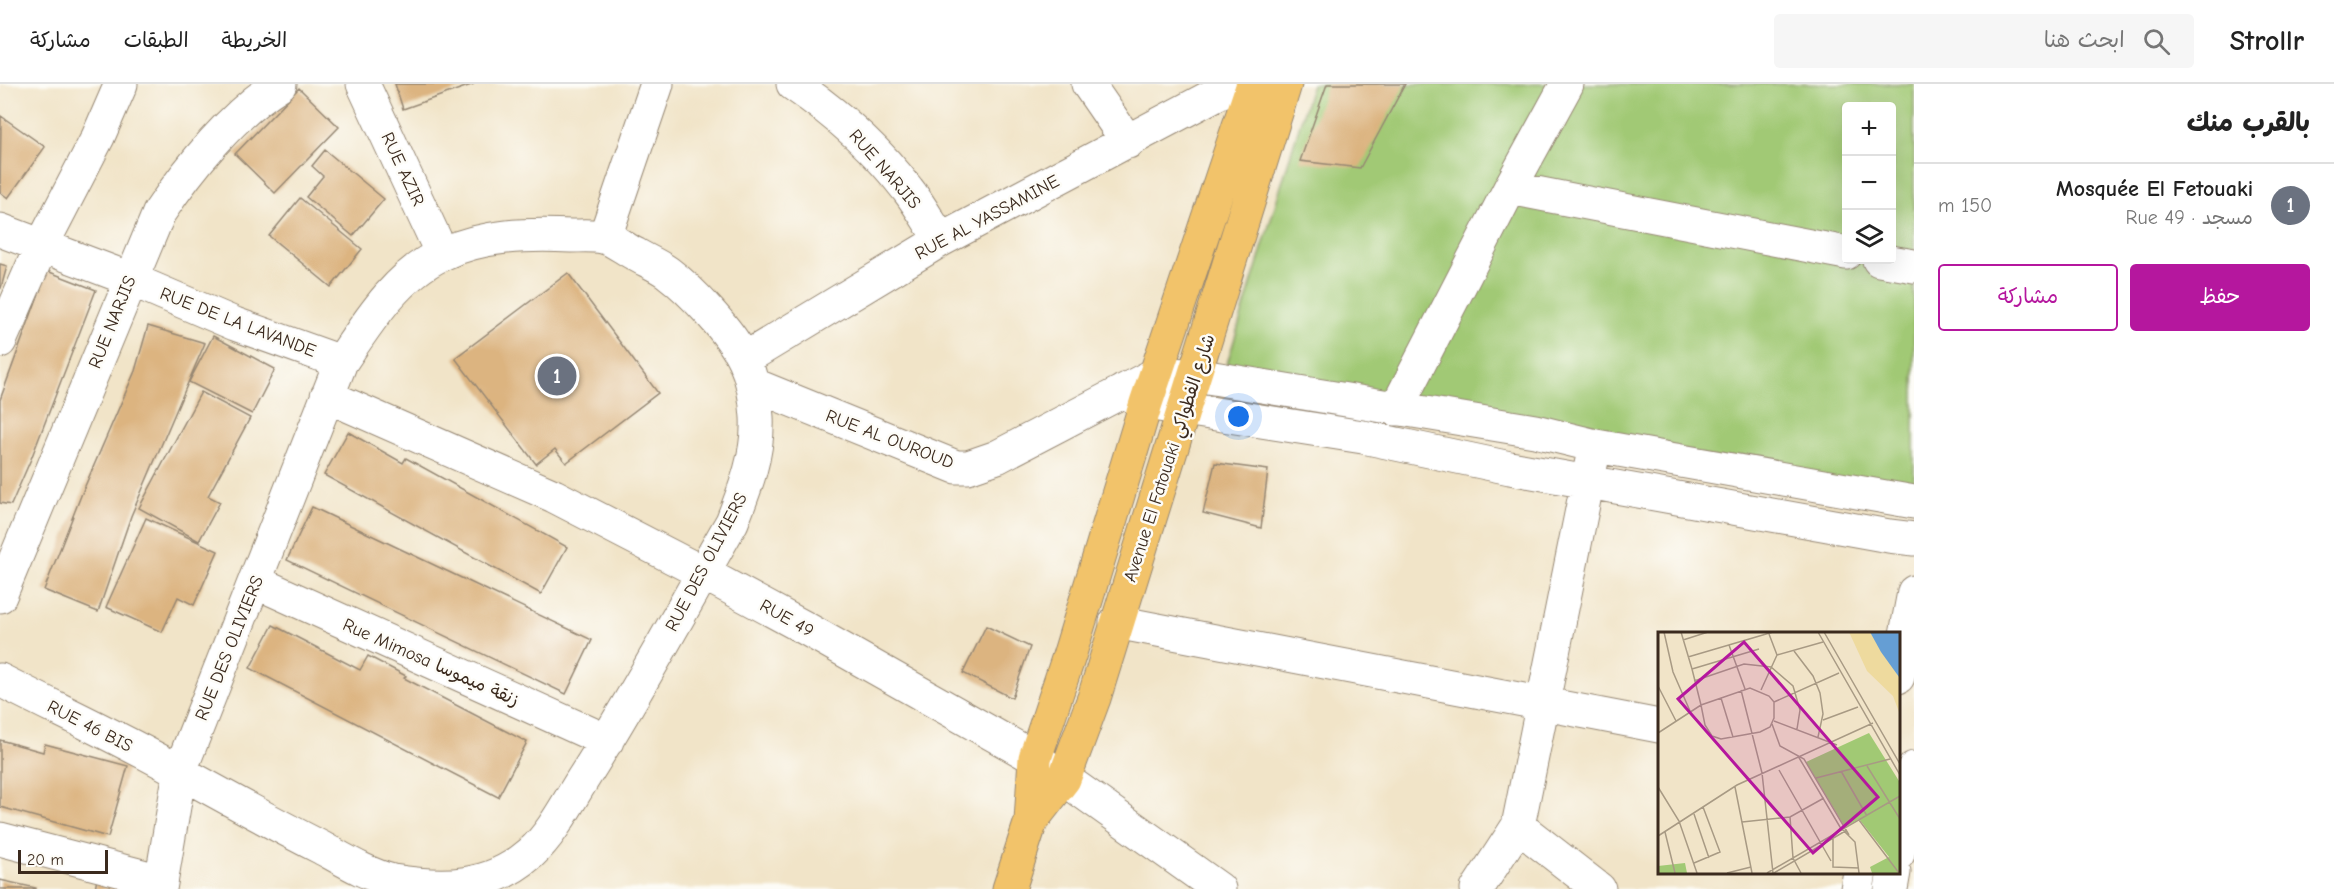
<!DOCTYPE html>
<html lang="ar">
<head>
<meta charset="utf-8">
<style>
	body { margin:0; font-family:"Comic Neue","Playpen Sans Arabic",sans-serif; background:#f6f6f6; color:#222; direction:rtl }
	.controls { position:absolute; right:18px; top:18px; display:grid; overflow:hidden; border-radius:6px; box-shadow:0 6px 24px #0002 }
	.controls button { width:54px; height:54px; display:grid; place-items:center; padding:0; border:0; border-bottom:2px solid #e0e0e0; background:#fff; color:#222; font:30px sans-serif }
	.scale { position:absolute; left:18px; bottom:15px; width:90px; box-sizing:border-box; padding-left:6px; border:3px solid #3b2a1e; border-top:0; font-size:16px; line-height:21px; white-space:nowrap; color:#3b2a1e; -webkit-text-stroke:4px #fdfcf7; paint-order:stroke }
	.you { position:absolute; left:1239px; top:333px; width:21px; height:21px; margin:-15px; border:4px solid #fff; border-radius:50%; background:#1a73e8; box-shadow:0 0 0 9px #1a73e833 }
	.badge { display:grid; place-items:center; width:39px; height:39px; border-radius:50%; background:#b5179e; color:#fff; font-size:20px; font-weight:700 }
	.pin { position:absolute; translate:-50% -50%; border:3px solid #fff; box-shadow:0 2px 6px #0006 }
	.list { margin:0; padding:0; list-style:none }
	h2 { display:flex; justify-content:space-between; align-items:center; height:78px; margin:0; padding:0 24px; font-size:26px }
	h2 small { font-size:20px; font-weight:400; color:#767676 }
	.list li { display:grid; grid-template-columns:39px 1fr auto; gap:18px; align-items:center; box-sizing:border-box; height:84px; padding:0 24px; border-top:2px solid #e0e0e0 }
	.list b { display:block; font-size:22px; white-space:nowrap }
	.list p { margin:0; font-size:20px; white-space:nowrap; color:#767676 }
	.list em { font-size:20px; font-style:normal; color:#767676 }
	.actions { display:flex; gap:12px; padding:18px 24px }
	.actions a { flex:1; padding:14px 0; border:2px solid #b5179e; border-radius:6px; text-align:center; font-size:21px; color:#b5179e }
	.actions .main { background:#b5179e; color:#fff }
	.icon { flex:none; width:33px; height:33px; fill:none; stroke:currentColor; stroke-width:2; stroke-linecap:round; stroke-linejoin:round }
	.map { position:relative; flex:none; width:1914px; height:805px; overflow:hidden; direction:ltr }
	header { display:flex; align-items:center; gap:36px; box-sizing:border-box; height:84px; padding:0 30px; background:#fff; border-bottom:2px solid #e0e0e0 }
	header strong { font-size:28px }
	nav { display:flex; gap:33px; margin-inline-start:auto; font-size:21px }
	.search { width:420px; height:54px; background:#f6f6f6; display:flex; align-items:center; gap:15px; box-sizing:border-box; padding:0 21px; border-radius:6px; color:#767676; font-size:22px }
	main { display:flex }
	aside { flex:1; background:#fff }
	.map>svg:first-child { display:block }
	.green { fill:#a1c974; stroke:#6e7a49; stroke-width:1.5; fill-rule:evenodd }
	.building { fill:#dcb480 }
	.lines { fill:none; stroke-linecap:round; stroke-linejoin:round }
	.minor-casing { stroke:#968773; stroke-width:35 }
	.major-casing { stroke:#968773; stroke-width:35 }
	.minor { stroke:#fff; stroke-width:33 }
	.major { stroke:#f2c36a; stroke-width:33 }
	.labels { text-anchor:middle; stroke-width:5; stroke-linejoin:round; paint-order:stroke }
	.street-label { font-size:18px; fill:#3b2a1e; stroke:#fdfcf7 }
	.inset-road { fill:none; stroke:#a89a84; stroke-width:1.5 }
	.view { fill:#b5179e; fill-opacity:0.15; stroke:#b5179e; stroke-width:3 }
	.inset-edge { fill:none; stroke:#3b2a1e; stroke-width:3 }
</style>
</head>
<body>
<header>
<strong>Strollr</strong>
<div class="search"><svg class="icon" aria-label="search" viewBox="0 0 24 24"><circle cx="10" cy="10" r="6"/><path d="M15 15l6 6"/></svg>ابحث هنا</div>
<nav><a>الخريطة</a><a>الطبقات</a><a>مشاركة</a></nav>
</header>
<main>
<aside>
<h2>بالقرب منك<small></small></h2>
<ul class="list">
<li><span class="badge" style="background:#6b7280">1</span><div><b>Mosquée El Fetouaki</b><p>مسجد · Rue 49</p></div><em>150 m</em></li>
</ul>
<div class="actions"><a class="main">حفظ</a><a>مشاركة</a></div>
</aside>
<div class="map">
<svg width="1914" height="805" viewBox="0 0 1914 805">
	<rect width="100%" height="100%" fill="#fdfcf7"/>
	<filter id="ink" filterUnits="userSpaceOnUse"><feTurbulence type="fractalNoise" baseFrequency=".0167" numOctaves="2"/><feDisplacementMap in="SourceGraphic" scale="12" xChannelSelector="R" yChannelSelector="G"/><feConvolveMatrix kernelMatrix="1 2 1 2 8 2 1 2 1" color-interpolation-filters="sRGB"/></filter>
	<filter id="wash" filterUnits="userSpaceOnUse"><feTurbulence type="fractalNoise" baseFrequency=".008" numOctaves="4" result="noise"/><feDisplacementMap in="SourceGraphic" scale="24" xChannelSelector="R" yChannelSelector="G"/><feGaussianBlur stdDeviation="1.35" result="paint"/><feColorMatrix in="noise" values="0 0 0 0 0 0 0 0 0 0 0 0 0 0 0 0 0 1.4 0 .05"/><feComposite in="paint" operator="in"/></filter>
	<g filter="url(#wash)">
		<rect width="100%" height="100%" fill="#f1e4c8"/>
		<!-- green -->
		<path class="green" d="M1312 0H1914V414L1223 293ZM1846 22H1892V176H1846Z"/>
		<g id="blocks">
			<!-- building -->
			<path class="building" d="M395 0H474L403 25Z
				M1327 0H1405L1360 84 1300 77Z
				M299 4 339 43 275 109 235 70Z
				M1 32 45 63 8 114 0 108Z
				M325 66 384 115 353 152 306 113 323 92 312 82Z
				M300 114 362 165 331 203 269 152Z
				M0 180 7 182 1 204 0 203Z
				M47 187 96 206 31 375 11 421 0 419V316Z
				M568 189 658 309 566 379 555 365 536 380 455 274Z
				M148 242 205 259 131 432 98 528 44 506 82 409 135 287Z
				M213 252 275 285 252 330 189 298Z
				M201 308 250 334 208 412 220 418 199 457 139 424Z
				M348 348 403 379 406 374 567 463 541 510 324 391Z
				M1215 379 1268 386 1261 444 1203 429Z
				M312 423 592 556 566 610 287 476Z
				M146 434 218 467 194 521 178 513 162 548 106 523Z
				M273 541 360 586 368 572 406 592 404 594 527 658 498 713 250 584Z
				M986 542 1030 563 1012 614 963 589Z
				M0 656 43 668 45 660 128 682 108 753 0 723Z
				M97 795 127 805H95Z
				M0 796 36 804V805H0Z"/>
		</g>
	</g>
	<g filter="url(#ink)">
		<use href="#blocks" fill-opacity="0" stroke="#968773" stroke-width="1.5"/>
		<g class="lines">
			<defs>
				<path id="minor" d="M363 0 442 170
					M793 0C836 29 876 64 908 106 920 121 930 140 941 156
					M1088 0 1128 58
					M1510 104 1846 169
					M0 146 130 195 235 240 341 278
					M605 153 657 0
					M1879 176 1914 182
					M0 257 41 163 98 53 121 0
					M744 275 941 156 1235 0
					M752 300 956 383H968L997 373 1156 290 1195 291 1535 347 1596 362 1914 418
					M1123 307 1146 319 1363 353 1510 384 1889 452 1914 455
					M327 312 554 412 703 489 805 544 1035 674 1219 805
					M1396 325 1510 104 1567 0
					M256 498 607 657
					M0 512 159 129C189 84 233 29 280 0
					M1116 538 1659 642
					M1898 593 1914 508
					M0 596C61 627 124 656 184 690 229 715 275 740 322 764 342 775 370 792 393 797 444 805 490 805 531 769 553 749 568 718 584 693 637 610 683 523 732 438 745 405 759 370 757 333 756 315 752 293 744 276 731 248 691 206 667 188 657 181 645 176 635 170 625 165 613 155 603 153 593 151 581 152 571 152 528 150 482 151 442 170 397 191 368 238 341 278L180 687 160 805
					M1518 742 1599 805
					M0 755 161 797
					M1898 770 1914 684
					M1477 805 1518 742 1592 376
					M1857 805 1860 788
					M1891 805 1894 788"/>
				<path id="major" d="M1031 737 1064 695 1094 614 1285 0
					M1009 805 1031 737 1035 674 1070 569 1146 319 1253 0"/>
			</defs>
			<!-- minor casing -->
			<use href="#minor" class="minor-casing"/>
			<!-- major casing -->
			<use href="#major" class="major-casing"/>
			<!-- minor -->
			<use href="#minor" class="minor"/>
			<!-- major -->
			<use href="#major" class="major"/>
		</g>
	</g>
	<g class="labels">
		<!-- street labels -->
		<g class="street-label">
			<text transform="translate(403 85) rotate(65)" y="6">RUE AZIR</text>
			<text transform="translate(885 85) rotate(49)" y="6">RUE NARJIS</text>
			<text transform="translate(987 133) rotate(-28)" y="6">RUE AL YASSAMINE</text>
			<text transform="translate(112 238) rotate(-68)" y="6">RUE NARJIS</text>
			<text transform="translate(238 238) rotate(21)" y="6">RUE DE LA LAVANDE</text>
			<text transform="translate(890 355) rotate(21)" y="6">RUE AL OUROUD</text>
			<text transform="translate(1169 374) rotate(-72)" y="6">Avenue El Fatouaki شارع الفطواكي</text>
			<text transform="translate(706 478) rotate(-62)" y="6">RUE DES OLIVIERS</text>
			<text transform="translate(787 534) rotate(29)" y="6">RUE 49</text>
			<text transform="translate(229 564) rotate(-68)" y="6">RUE DES OLIVIERS</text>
			<text transform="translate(431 578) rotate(24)" y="6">Rue Mimosa زنقة ميموسا</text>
			<text transform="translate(90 642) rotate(27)" y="6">RUE 46 BIS</text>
		</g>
	</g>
	<!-- overview -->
	<g transform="translate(1658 548)">
		<rect width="242" height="242" fill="#f1e4c8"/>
		<path d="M211 101 241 149V241H214L212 235 231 225 201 187 187 195 148 130ZM27 231 29 241H0V234Z" fill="#a1c974"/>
		<path d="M191 0H212L241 45V80L235 64 209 39Z" fill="#eeda9e"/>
		<path d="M212 0H241V45L223 20Z" fill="#659ed4"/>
		<path class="inset-road" d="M6 0 15 40 32 79M160 0 242 143M166 0 242 132M25 8 50 0M71 13 87 57M136 19 155 44 162 61 165 82 160 105M119 23 165 10M30 25 115 0M34 37 101 17M36 49 86 32 113 35 135 54 142 78 139 97M0 54 18 89M83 58 104 141 115 241M103 58 119 23 111 2M63 66 75 105M116 70 181 41M165 88 200 75M116 89 179 113M114 92 122 114 146 127 191 203M0 101 43 73 92 56 111 64 116 70V86L112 95 102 100 63 107 54 104 47 93 43 73 34 37 23 0M140 124 182 195 197 210 201 241M209 134 242 187M121 138 173 229M183 139 209 184M158 146 232 127M0 155 21 189 39 241M77 155 94 241M36 182 51 226M132 185 135 226 143 241M201 188 241 241M84 190 132 185 166 166M7 200 17 241M0 204 79 153 215 91M175 207V235L201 236M36 231 62 220 45 175M69 241 93 235M109 241 242 164M116 241 189 198"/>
		<path class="view" d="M86 10 220 165 155 221 20 67Z"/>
		<rect width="242" height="242" class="inset-edge"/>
	</g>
</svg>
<div class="controls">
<button>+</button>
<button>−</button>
<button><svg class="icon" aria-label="layers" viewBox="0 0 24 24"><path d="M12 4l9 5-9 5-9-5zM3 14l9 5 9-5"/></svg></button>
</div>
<div class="scale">20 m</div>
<div class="you"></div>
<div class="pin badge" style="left:557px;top:292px;background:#6b7280">1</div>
</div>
</main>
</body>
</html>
